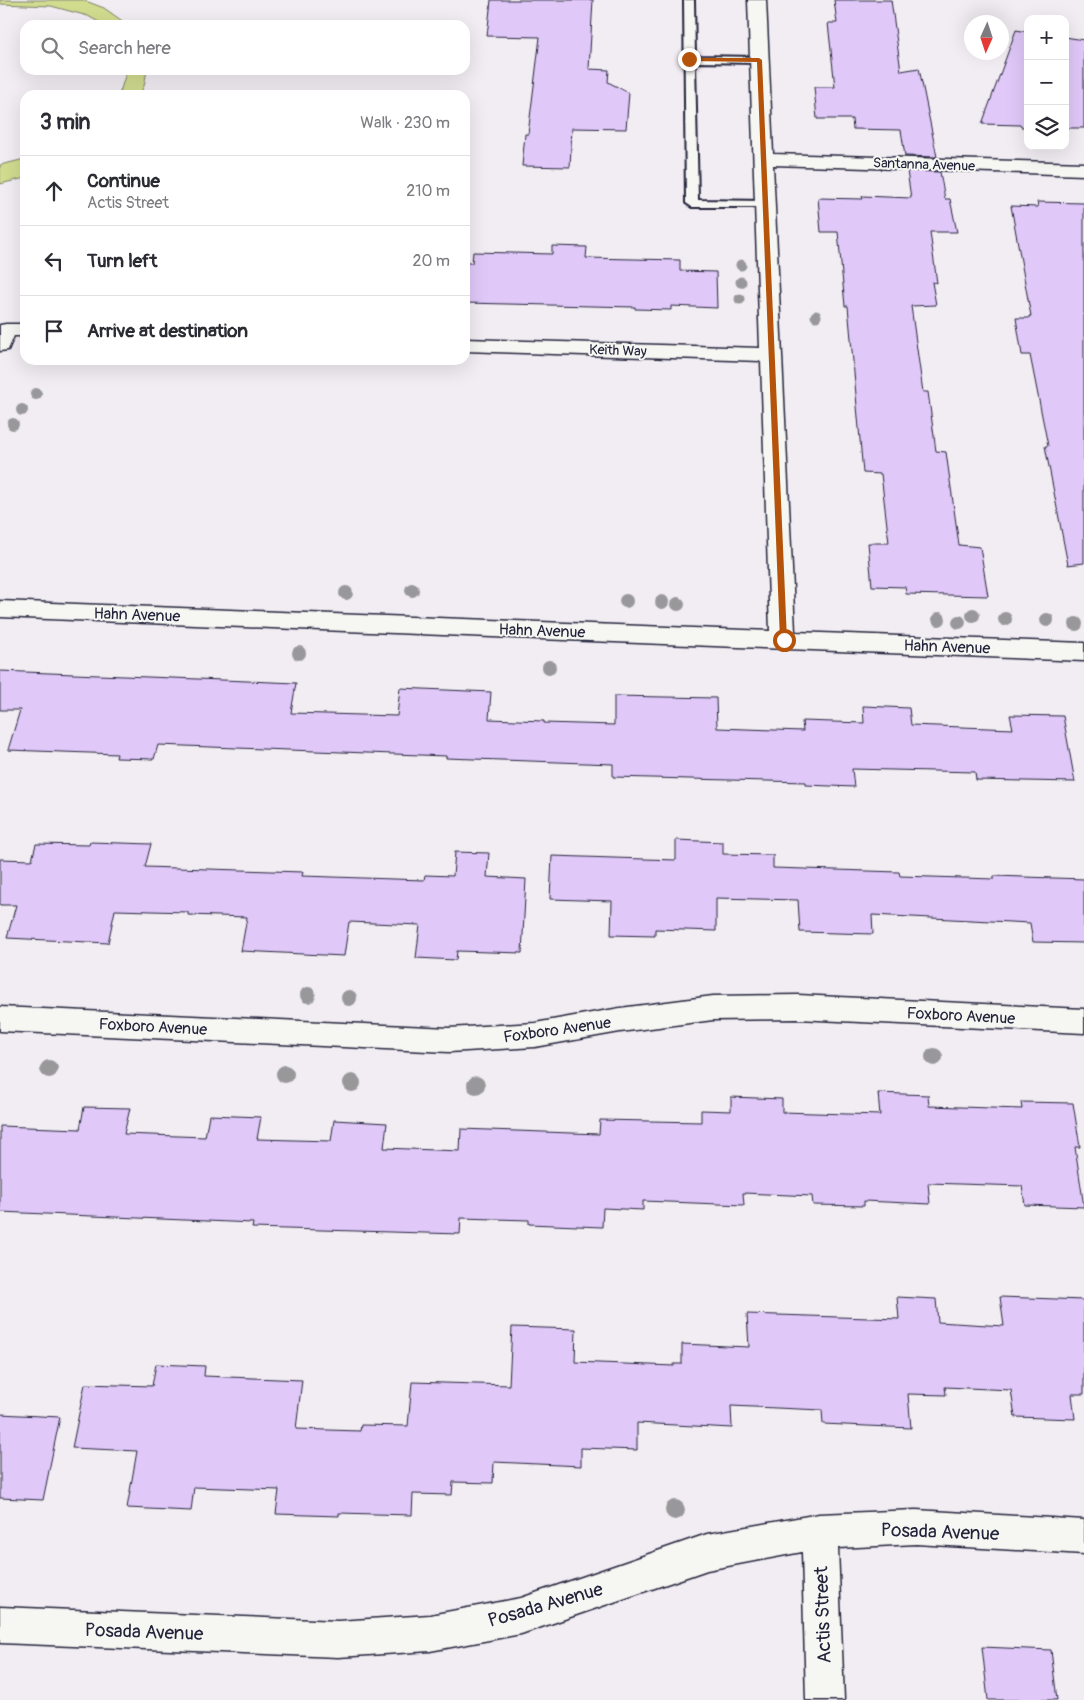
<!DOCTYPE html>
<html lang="en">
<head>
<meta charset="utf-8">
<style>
	body { margin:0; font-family:Pangolin,sans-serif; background:#f2f2f3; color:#2b2b33 }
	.controls { position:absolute; right:15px; top:15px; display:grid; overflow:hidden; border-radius:10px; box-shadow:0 5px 20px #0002 }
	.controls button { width:45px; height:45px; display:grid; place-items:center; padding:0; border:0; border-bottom:1px solid #e1e1e2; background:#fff; color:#2b2b33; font:25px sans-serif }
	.compass { position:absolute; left:964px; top:15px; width:45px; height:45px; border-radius:50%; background:#fff; box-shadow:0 5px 20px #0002; rotate:183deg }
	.stop { position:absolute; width:15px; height:15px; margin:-11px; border:4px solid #b45309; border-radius:50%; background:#fff }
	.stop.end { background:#b45309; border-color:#fff; box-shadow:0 1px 5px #0008 }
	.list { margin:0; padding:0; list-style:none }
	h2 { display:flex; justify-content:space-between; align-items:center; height:65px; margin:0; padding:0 20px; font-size:21px }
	h2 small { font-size:16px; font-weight:400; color:#7c7c81 }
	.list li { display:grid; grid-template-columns:32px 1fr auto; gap:15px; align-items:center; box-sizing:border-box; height:70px; padding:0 20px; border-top:1px solid #e1e1e2 }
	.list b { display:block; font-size:19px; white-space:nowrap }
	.list p { margin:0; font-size:16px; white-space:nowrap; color:#7c7c81 }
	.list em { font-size:16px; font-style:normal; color:#7c7c81 }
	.icon { flex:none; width:28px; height:28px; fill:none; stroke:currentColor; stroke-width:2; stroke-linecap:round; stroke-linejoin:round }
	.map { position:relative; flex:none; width:1084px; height:1700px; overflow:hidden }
	.search { position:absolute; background:#fff; box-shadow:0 5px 20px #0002; left:20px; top:20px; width:450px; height:55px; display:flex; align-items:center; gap:12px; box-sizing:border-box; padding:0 18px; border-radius:15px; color:#7c7c81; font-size:19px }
	.panel { position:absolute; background:#fff; box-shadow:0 5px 20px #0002; left:20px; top:90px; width:450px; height:275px; border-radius:15px }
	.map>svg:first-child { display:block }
	.green { fill:#d1dc8f; stroke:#7a7f65 }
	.building { fill:#e0c8f8; stroke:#22223b }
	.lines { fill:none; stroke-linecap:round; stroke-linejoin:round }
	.service-casing { stroke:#22223b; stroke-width:4 }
	.minor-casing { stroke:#22223b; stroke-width:3 }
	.service { fill:#f6f6f2; fill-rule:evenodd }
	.minor { fill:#f6f6f2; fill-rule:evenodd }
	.tree { fill:#989799 }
	.route { fill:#b45309 }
	.labels { text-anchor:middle; stroke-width:4; stroke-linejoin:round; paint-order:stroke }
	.far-street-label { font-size:14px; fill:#22223b; stroke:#f6f6f2 }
	.street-label { font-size:16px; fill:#22223b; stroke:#f6f6f2 }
	.near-street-label { font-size:19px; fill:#22223b; stroke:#f6f6f2 }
</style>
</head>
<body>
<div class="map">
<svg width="1084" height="1700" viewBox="0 0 1084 1700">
	<rect width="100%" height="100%" fill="#f2edf3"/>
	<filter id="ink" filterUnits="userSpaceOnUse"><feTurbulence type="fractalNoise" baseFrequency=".02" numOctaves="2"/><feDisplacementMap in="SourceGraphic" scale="10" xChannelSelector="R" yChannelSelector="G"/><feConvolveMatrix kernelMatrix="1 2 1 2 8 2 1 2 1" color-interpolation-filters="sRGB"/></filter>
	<g filter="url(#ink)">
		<!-- green -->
		<path class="green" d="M0 0H83L104 8 128 25H104L88 16 51 6 0 4Z
			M127 70H147L144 86 140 95H119Z
			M25 159V178L0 184V165Z"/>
		<!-- building -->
		<path class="building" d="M491 0H593L589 69 609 70 608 82 629 93 626 129 572 128 570 167 522 166 525 134H528L540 37 487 36Z
			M834 0H891L901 71 919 68 937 157 905 156 901 130 853 129 852 119H817L814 87H835L828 23H837Z
			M1016 30 1028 32V127H1021L1020 125 982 124Z
			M1065 37 1084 40V128H1065Z
			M907 171 940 172 945 199H950L957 232H930L937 283 932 282 936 305 911 306 923 392H928L936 451 946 452 959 545 980 547 988 596 906 594 905 587 872 586 868 543H889L881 474 863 473 848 306H845L838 232H821L818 198 863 199 862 196 911 198Z
			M1037 202 1084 203V563L1068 565 1045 446H1048L1030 355H1022L1016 318H1029V316H1031L1011 206 1038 207Z
			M552 246 587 247 586 258 680 260V271L716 272 717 308 671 306V310L635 309V307L465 303V263H472L473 252 552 254Z
			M0 671 296 683 291 713 397 716 400 688 491 692 489 719 544 721V723L614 725V696L716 698 717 728 803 731 802 721 864 723 863 706 909 708 911 725 1013 729 1010 715 1063 716 1075 782 976 780 975 772 852 769 854 787 806 785V782L613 777V764L446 758V756L158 745 154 759 116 758 117 754 8 750 20 710H0Z
			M676 840 723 842V854L773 855V868L899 872 900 876 994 879V876L1084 879V943L1033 942 1030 923 872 915 873 934 800 932 798 900 716 898V931L655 929V936L611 935 612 901 550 899 552 856 676 860Z
			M90 842 151 844 145 867 303 872 302 876 424 880 425 875 453 876 455 852 489 853 487 877 526 879 522 953 457 951 456 960 416 958 420 925 349 922 344 956 241 951 247 917 188 915V912L115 910 108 943 7 938 16 905H0V859L32 860 36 844 89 845Z
			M878 1093 928 1095 929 1106 1022 1109 1021 1102 1073 1103 1080 1147H1075L1084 1207 1025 1205 1022 1186 928 1183 930 1204 864 1201V1206L813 1205 812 1196 743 1193 744 1205 643 1201V1210L603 1208 602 1227 529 1224V1220L461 1218 460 1234 252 1228 253 1223 0 1212V1126L80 1129 84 1107 130 1108 124 1134 205 1137 209 1115 261 1117 257 1139 331 1141 334 1120 387 1123 384 1148 460 1151 461 1129 599 1134 600 1120 701 1122V1110L731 1111V1097L782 1099V1112L880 1115Z
			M897 1297 936 1299 938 1322 1004 1326 1000 1297 1084 1300V1394H1072L1075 1419 1015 1417 1011 1390 945 1387 946 1395 908 1394 911 1428 823 1424 822 1410 731 1406 732 1428 637 1423V1450L581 1448V1466L494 1462 493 1483 453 1482 452 1495 413 1494 412 1515 339 1513V1516L276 1514 279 1490 194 1487 191 1511 127 1508 137 1451 72 1448 85 1384 152 1386 156 1364 205 1366 204 1376 302 1380 296 1429 360 1431 361 1425 408 1426 412 1382 509 1385 512 1327 576 1329 575 1362 674 1366V1364H682V1344L749 1347 747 1314 899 1319Z
			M0 1414 60 1417 43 1500 0 1498Z
			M982 1647 1051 1650 1057 1700H988Z"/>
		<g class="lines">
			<defs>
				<path id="service" d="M684 0H694L695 56 759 57 764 60 759 63 695 62 698 200 765 201 771 205 769 207H692L686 203Z"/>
				<path id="minor" d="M748 0H766L773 154 1084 163V175L773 165 795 632 1084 643V661L0 617V601L770 631 761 361 465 351V339L760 348Z
					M6 324H25V336H14L8 350 0 351V325Z
					M798 995 1084 1009V1033L798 1019 713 1020 620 1032 535 1047 449 1052 0 1031V1007L449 1028 535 1023 620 1008 713 996Z
					M916 1510 1084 1520V1554L916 1544 838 1548 844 1700H806L802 1552 707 1570 521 1634 430 1651 338 1657 0 1643V1607L338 1621 430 1615 521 1598 707 1534 819 1514Z"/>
			</defs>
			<!-- service casing -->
			<use href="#service" class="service-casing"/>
			<!-- minor casing -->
			<use href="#minor" class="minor-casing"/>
			<!-- service -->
			<use href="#service" class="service"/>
			<!-- minor -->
			<use href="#minor" class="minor"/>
		</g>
		<!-- trees -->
		<g class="tree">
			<circle cx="741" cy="265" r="5.5"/>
			<circle cx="741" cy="282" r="5.5"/>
			<circle cx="740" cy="299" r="5.5"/>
			<circle cx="816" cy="316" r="5.5"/>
			<circle cx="36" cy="394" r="6"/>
			<circle cx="22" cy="410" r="6"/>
			<circle cx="13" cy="424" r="6"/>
			<circle cx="412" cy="590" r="7"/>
			<circle cx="346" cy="593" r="7"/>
			<circle cx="626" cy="601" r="7"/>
			<circle cx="662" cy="602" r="7"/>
			<circle cx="678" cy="604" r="7"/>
			<circle cx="973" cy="615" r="7"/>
			<circle cx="939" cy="619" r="7"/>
			<circle cx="1005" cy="619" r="7"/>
			<circle cx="1047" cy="620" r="7"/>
			<circle cx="959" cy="622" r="7"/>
			<circle cx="1076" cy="624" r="7"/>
			<circle cx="299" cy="653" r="7"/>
			<circle cx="549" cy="667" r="7"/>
			<circle cx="308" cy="995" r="8"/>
			<circle cx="349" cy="998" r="8"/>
			<circle cx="934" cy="1057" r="9"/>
			<circle cx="49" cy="1069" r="9"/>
			<circle cx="285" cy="1074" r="9"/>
			<circle cx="352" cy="1083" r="9"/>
			<circle cx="476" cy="1085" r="9"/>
			<circle cx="675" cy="1510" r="10"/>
		</g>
	</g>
	<!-- route -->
	<path class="route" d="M687 58H759L762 60 787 640 784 642 780 640 757 62 689 61Z"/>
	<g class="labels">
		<!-- far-street labels -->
		<g class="far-street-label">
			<text transform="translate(924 164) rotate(2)" y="5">Santanna Avenue</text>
			<text transform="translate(618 350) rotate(2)" y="5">Keith Way</text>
		</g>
		<!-- street labels -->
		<g class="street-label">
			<text transform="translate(137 614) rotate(2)" y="6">Hahn Avenue</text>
			<text transform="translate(542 630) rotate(2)" y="6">Hahn Avenue</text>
			<text transform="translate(947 646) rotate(2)" y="6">Hahn Avenue</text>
			<text transform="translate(961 1015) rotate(3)" y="6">Foxboro Avenue</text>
			<text transform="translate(153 1026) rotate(3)" y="6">Foxboro Avenue</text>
			<text transform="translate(557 1029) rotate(-8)" y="6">Foxboro Avenue</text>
		</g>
		<!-- near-street labels -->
		<g class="near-street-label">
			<text transform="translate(940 1531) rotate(2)" y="7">Posada Avenue</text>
			<text transform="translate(545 1604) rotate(-16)" y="7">Posada Avenue</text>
			<text transform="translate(822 1615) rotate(-92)" y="7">Actis Street</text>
			<text transform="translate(144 1631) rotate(2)" y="7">Posada Avenue</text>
		</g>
	</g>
</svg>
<div class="controls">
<button>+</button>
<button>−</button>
<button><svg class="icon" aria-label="layers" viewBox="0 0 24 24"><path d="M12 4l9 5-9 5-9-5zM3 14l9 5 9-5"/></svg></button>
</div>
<svg class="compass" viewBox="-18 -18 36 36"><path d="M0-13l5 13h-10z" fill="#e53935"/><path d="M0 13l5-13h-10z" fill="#7c7c81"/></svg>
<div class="stop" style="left:784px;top:640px"></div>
<div class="stop end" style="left:689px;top:59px"></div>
<div class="search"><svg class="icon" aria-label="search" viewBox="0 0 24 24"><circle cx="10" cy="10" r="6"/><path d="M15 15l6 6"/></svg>Search here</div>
<section class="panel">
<h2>3 min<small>Walk · 230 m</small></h2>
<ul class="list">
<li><svg class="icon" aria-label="ahead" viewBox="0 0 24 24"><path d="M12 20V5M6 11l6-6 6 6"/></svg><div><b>Continue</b><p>Actis Street</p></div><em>210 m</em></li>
<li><svg class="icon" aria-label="left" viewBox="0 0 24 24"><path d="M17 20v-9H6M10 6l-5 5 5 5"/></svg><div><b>Turn left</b></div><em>20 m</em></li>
<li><svg class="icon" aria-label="arrive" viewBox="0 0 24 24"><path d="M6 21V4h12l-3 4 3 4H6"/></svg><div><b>Arrive at destination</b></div></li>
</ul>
</section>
</div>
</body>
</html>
